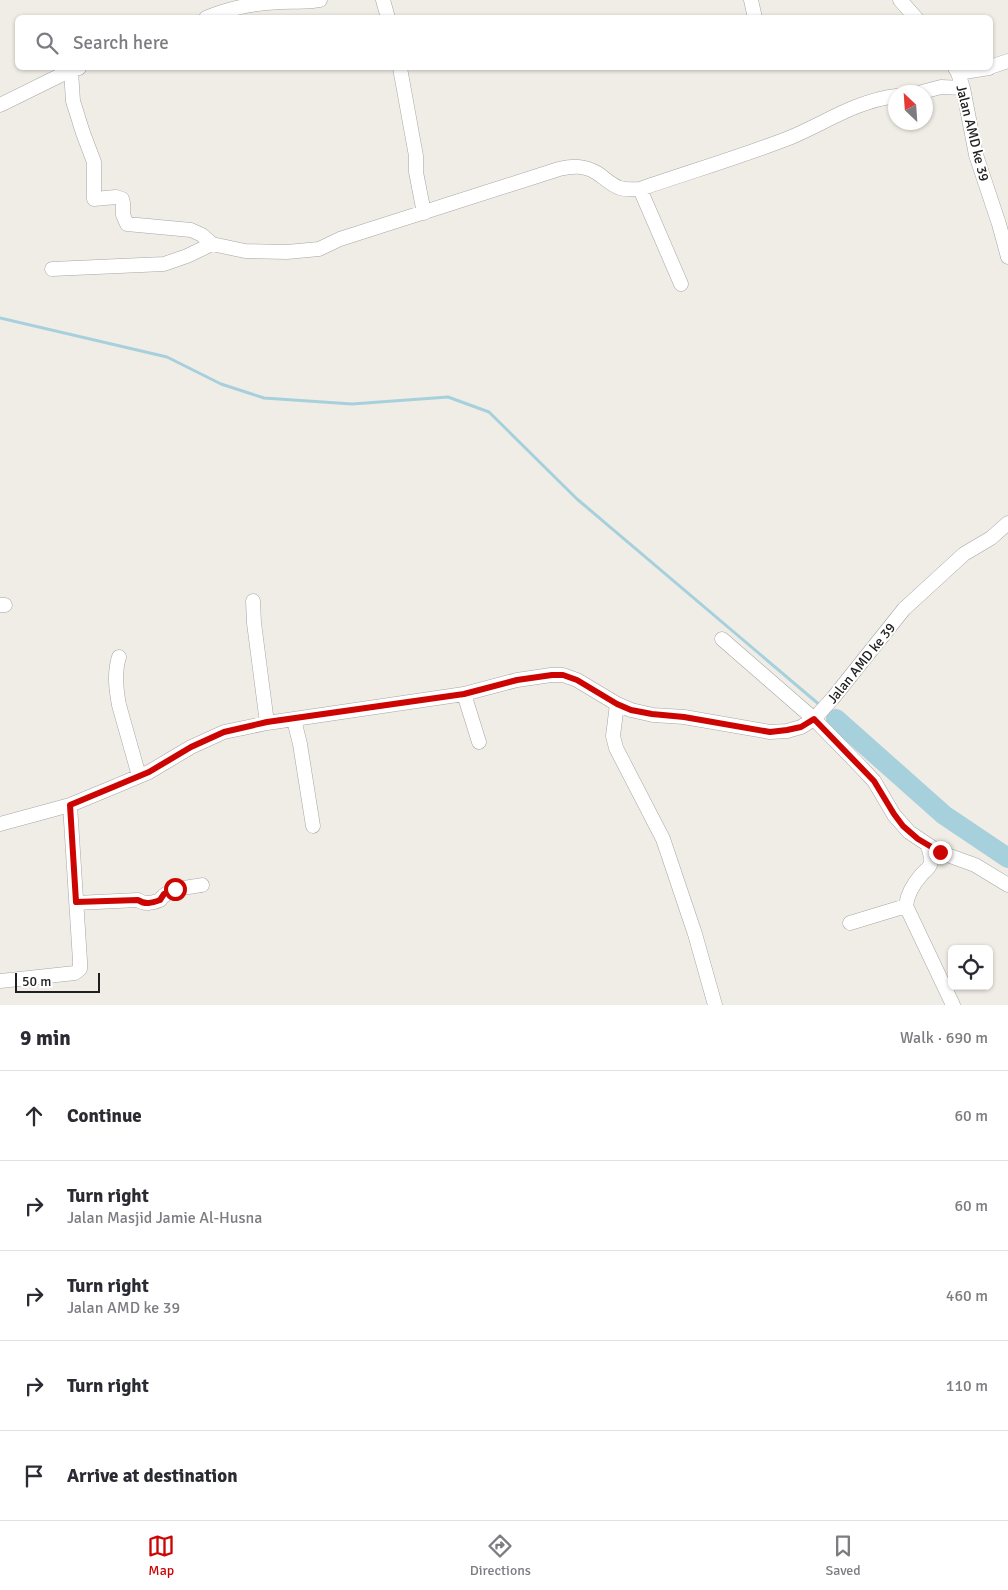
<!DOCTYPE html>
<html lang="en">
<head>
<meta charset="utf-8">
<style>
	body { margin:0; font-family:Signika,sans-serif; background:#f2f2f3; color:#2b2b33 }
	.controls { position:absolute; right:15px; bottom:15px; display:grid; overflow:hidden; border-radius:8px; box-shadow:0 1px 4px #0004 }
	.controls button { width:45px; height:45px; display:grid; place-items:center; padding:0; border:0; border-bottom:1px solid #e1e1e2; background:#fff; color:#2b2b33; font:25px sans-serif }
	.compass { position:absolute; left:888px; top:85px; width:45px; height:45px; border-radius:50%; background:#fff; box-shadow:0 1px 4px #0004; rotate:335deg }
	.scale { position:absolute; left:15px; bottom:12px; width:85px; box-sizing:border-box; padding-left:5px; border:2px solid #1f1f1f; border-top:0; font-size:14px; line-height:18px; white-space:nowrap; color:#1f1f1f; -webkit-text-stroke:4px #fff; paint-order:stroke }
	.stop { position:absolute; width:15px; height:15px; margin:-11px; border:4px solid #cd0502; border-radius:50%; background:#fff }
	.stop.end { background:#cd0502; border-color:#fff; box-shadow:0 1px 5px #0008 }
	.list { margin:0; padding:0; list-style:none }
	h2 { display:flex; justify-content:space-between; align-items:center; height:65px; margin:0; padding:0 20px; font-size:21px }
	h2 small { font-size:16px; font-weight:400; color:#7c7c81 }
	.list li { display:grid; grid-template-columns:32px 1fr auto; gap:15px; align-items:center; box-sizing:border-box; height:90px; padding:0 20px; border-top:1px solid #e1e1e2 }
	.list b { display:block; font-size:19px; white-space:nowrap }
	.list p { margin:0; font-size:16px; white-space:nowrap; color:#7c7c81 }
	.list em { font-size:16px; font-style:normal; color:#7c7c81 }
	.icon { flex:none; width:28px; height:28px; fill:none; stroke:currentColor; stroke-width:2; stroke-linecap:round; stroke-linejoin:round }
	.map { position:relative; flex:none; width:1008px; height:1005px; overflow:hidden }
	.search { position:absolute; background:#fff; box-shadow:0 1px 4px #0004; left:15px; right:15px; top:15px; height:55px; display:flex; align-items:center; gap:12px; box-sizing:border-box; padding:0 18px; border-radius:8px; color:#7c7c81; font-size:19px }
	.sheet { height:515px; background:#fff }
	nav { display:flex; justify-content:space-around; align-items:center; box-sizing:border-box; height:70px; border-top:1px solid #e1e1e2; background:#fff; font-size:14px; color:#7c7c81 }
	nav a { display:grid; justify-items:center; gap:2px }
	nav .on { color:#cd0502 }
	.map>svg:first-child { display:block }
	.lines { fill:none; stroke-linecap:round; stroke-linejoin:round }
	.stream { stroke:#a7d0dd; stroke-width:3 }
	.river { stroke:#a7d0dd; stroke-width:20 }
	.minor-casing { stroke:#a6a6a6; stroke-width:15 }
	.minor { stroke:#fff; stroke-width:14 }
	.route { stroke:#cd0502; stroke-width:6 }
	.labels { text-anchor:middle; stroke-width:4; stroke-linejoin:round; paint-order:stroke }
	.street-label { font-size:14px; fill:#1f1f1f; stroke:#fff }
</style>
</head>
<body>
<div class="map">
<svg width="1008" height="1005" viewBox="0 0 1008 1005">
	<rect width="100%" height="100%" fill="#f0ede6"/>
	<g class="lines">
		<!-- stream -->
		<path class="stream" d="M0 318 167 357 221 384 264 398 352 404 448 397 489 412 577 499 821 706
			M827 711 836 719"/>
		<!-- river -->
		<path class="river" d="M836 719 944 815 1008 858"/>
		<defs>
			<path id="minor" d="M383 0 388 18
				M751 0 755 18
				M900 0 916 18
				M206 18C229 8 256 3 281 2 294 1 307 3 320 0
				M990 67 1008 61
				M400 68 416 156V172L424 213
				M955 68 958 73 963 88 976 155 999 224 1008 257
				M71 71 73 101 83 133 94 162V199L116 197 122 199 123 203V215L127 224 191 230 202 235 212 244 245 251 287 252 319 249 340 239 559 169C573 166 584 165 597 173 605 178 611 185 620 188 626 190 633 189 640 189 689 172 740 157 789 138 825 123 856 101 896 96
				M958 73 989 68
				M922 92 941 87 963 88
				M0 105 65 73 79 68
				M640 189 681 284
				M52 269 164 264 187 256 212 244
				M253 601 254 623 267 723
				M0 605H5
				M722 639 814 719 858 764 874 781 894 815 909 832 939 852 975 865 1008 885
				M119 657C114 673 116 689 119 705L139 776
				M464 694 479 742
				M617 704 613 736 616 748 663 839 695 934 715 1005
				M294 720 300 744 313 826
				M0 824 70 805 116 786 149 772 191 747 224 732 267 723 464 694 517 680 551 675H563L577 680 617 704 631 710 653 715 684 717 770 732 787 731 801 727 814 719 833 698 904 609 964 554 991 538 1008 523
				M928 845C929 851 933 860 930 865 929 868 924 872 922 874 914 883 907 893 906 906L953 1005
				M76 903 138 900C145 905 152 903 160 900 169 887 187 888 202 885
				M850 923 906 906
				M0 981 75 973 80 969V961L70 805"/>
		</defs>
		<!-- minor casing -->
		<use href="#minor" class="minor-casing"/>
		<!-- minor -->
		<use href="#minor" class="minor"/>
	</g>
	<g class="lines">
		<!-- route -->
		<path class="route" d="M175 889 164 894 160 900C152 903 145 905 138 900L76 902 70 805 149 772 191 747 224 732 267 722 464 694 517 680 552 675H563L577 680 617 704 631 710 652 714 684 717 770 732 787 730 801 727 814 719 874 781 894 814 903 826 918 839 940 852"/>
	</g>
	<g class="labels">
		<!-- street labels -->
		<g class="street-label">
			<text transform="translate(973 133) rotate(76)" y="5">Jalan AMD ke 39</text>
			<text transform="translate(861 663) rotate(-51)" y="5">Jalan AMD ke 39</text>
		</g>
	</g>
</svg>
<div class="controls">
<button><svg class="icon" aria-label="locate" viewBox="0 0 24 24"><circle cx="12" cy="12" r="6"/><path d="M12 2v4M12 18v4M2 12h4M18 12h4"/></svg></button>
</div>
<svg class="compass" viewBox="-18 -18 36 36"><path d="M0-13l5 13h-10z" fill="#e53935"/><path d="M0 13l5-13h-10z" fill="#7c7c81"/></svg>
<div class="scale">50 m</div>
<div class="stop" style="left:175px;top:889px"></div>
<div class="stop end" style="left:940px;top:852px"></div>
<div class="search"><svg class="icon" aria-label="search" viewBox="0 0 24 24"><circle cx="10" cy="10" r="6"/><path d="M15 15l6 6"/></svg>Search here</div>
</div>
<section class="sheet">
<h2>9 min<small>Walk · 690 m</small></h2>
<ul class="list">
<li><svg class="icon" aria-label="ahead" viewBox="0 0 24 24"><path d="M12 20V5M6 11l6-6 6 6"/></svg><div><b>Continue</b></div><em>60 m</em></li>
<li><svg class="icon" aria-label="right" viewBox="0 0 24 24"><path d="M7 20v-9h11M14 6l5 5-5 5"/></svg><div><b>Turn right</b><p>Jalan Masjid Jamie Al-Husna</p></div><em>60 m</em></li>
<li><svg class="icon" aria-label="right" viewBox="0 0 24 24"><path d="M7 20v-9h11M14 6l5 5-5 5"/></svg><div><b>Turn right</b><p>Jalan AMD ke 39</p></div><em>460 m</em></li>
<li><svg class="icon" aria-label="right" viewBox="0 0 24 24"><path d="M7 20v-9h11M14 6l5 5-5 5"/></svg><div><b>Turn right</b></div><em>110 m</em></li>
<li><svg class="icon" aria-label="arrive" viewBox="0 0 24 24"><path d="M6 21V4h12l-3 4 3 4H6"/></svg><div><b>Arrive at destination</b></div></li>
</ul>
</section>
<nav>
<a class="on"><svg class="icon" aria-label="map" viewBox="0 0 24 24"><path d="M3 6l6-2 6 2 6-2v14l-6 2-6-2-6 2zM9 4v14M15 6v14"/></svg>Map</a>
<a><svg class="icon" aria-label="directions" viewBox="0 0 24 24"><path d="M12 3l9 9-9 9-9-9zM9 14v-3h6M13 9l2 2-2 2"/></svg>Directions</a>
<a><svg class="icon" aria-label="saved" viewBox="0 0 24 24"><path d="M7 4h10v16l-5-4-5 4z"/></svg>Saved</a>
</nav>
</body>
</html>
